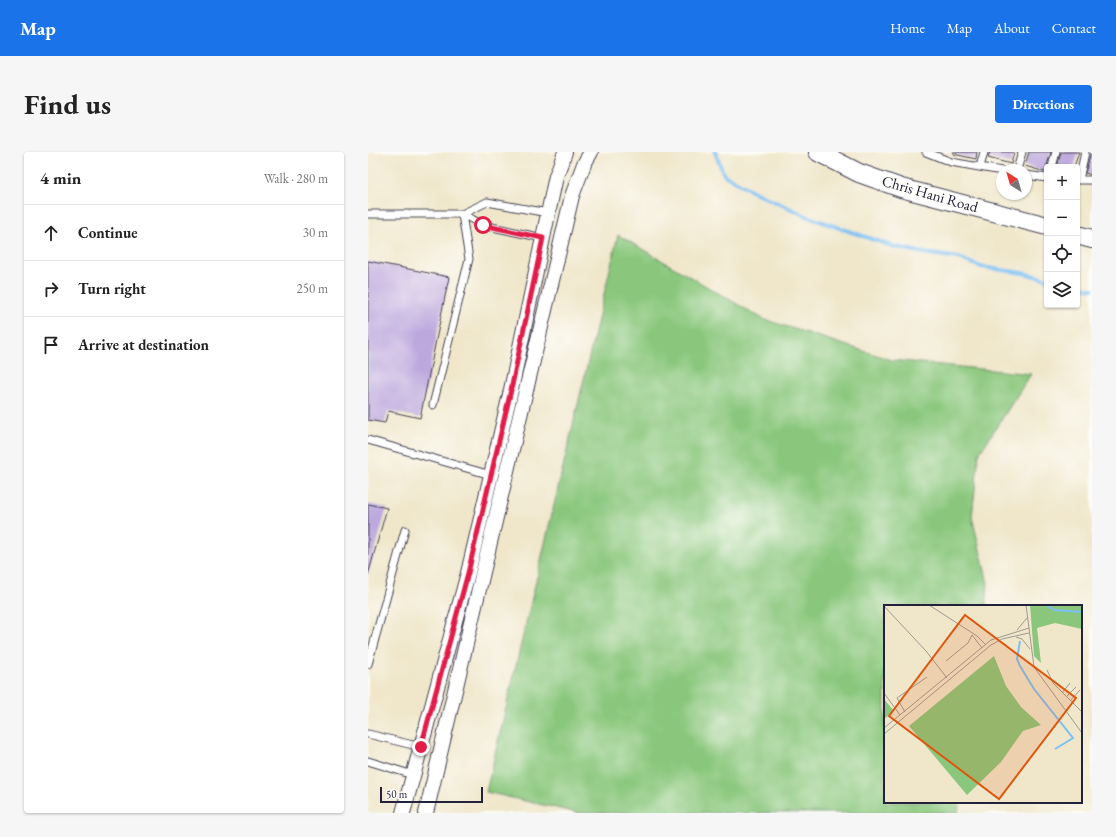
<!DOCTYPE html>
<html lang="en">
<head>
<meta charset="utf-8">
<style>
	body { margin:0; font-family:"EB Garamond",serif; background:#f6f6f6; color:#222 }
	.controls { position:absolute; right:12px; top:12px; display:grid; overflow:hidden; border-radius:4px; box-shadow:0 1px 3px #0004 }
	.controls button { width:36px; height:36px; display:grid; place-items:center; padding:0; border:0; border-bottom:1px solid #e0e0e0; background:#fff; color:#222; font:20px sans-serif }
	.compass { position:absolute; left:628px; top:12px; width:36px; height:36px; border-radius:50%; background:#fff; box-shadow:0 1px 3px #0004; rotate:323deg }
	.scale { position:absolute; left:12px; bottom:10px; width:103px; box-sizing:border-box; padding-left:4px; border:2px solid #22223b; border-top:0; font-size:11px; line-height:14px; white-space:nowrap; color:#22223b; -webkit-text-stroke:3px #fdfcf7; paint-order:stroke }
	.stop { position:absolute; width:12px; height:12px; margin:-9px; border:3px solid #e11d48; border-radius:50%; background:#fff }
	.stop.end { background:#e11d48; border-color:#fff; box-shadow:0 1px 4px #0008 }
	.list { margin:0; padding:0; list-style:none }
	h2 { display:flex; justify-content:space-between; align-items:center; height:52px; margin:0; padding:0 16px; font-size:17px }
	h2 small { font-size:13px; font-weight:400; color:#767676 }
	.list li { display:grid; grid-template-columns:26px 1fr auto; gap:12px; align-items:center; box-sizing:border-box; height:56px; padding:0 16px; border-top:1px solid #e0e0e0 }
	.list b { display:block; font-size:15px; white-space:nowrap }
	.list em { font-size:13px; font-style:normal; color:#767676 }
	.icon { flex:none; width:22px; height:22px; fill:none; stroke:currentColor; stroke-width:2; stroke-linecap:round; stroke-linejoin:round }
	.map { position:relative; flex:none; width:724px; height:661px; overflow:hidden; border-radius:4px }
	header { display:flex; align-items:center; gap:24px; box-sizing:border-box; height:56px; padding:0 20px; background:#1a73e8; color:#fff }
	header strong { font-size:19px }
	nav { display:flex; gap:22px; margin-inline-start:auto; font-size:14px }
	.intro { display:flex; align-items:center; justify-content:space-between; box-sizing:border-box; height:96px; padding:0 24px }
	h1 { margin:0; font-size:28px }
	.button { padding:10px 18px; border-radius:4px; background:#1a73e8; color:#fff; font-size:14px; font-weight:700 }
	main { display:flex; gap:24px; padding:0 24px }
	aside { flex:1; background:#fff; border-radius:4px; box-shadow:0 1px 3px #0004 }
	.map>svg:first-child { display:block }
	.green { fill:#8ac77d; stroke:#56745c }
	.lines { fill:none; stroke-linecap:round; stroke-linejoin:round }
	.stream { stroke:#7cbff2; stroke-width:4 }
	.building { fill:#bda8de }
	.service-casing { stroke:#414051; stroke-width:9 }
	.minor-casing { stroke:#414051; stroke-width:16 }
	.tertiary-casing { stroke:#414051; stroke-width:20 }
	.service { stroke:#fff; stroke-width:7 }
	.minor { stroke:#fff; stroke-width:14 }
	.tertiary { stroke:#fff; stroke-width:18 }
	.route { stroke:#e11d48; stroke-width:5 }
	.labels { text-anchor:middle; stroke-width:3; stroke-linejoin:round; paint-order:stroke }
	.street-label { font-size:15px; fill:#22223b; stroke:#fdfcf7 }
	.inset-river { fill:none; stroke:#7cbff2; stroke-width:2 }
	.inset-road { fill:none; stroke:#9e9891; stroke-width:1 }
	.view { fill:#de560e; fill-opacity:0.15; stroke:#de560e; stroke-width:2 }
	.inset-edge { fill:none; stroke:#22223b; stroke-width:2 }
</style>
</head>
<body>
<header>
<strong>Map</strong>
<nav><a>Home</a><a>Map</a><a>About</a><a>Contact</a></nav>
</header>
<div class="intro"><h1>Find us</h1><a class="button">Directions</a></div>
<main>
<aside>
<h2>4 min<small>Walk · 280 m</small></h2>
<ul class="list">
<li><svg class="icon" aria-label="ahead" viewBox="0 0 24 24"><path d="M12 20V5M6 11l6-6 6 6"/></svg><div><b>Continue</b></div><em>30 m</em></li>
<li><svg class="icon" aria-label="right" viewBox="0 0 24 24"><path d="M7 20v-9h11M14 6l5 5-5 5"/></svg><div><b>Turn right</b></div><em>250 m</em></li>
<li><svg class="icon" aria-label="arrive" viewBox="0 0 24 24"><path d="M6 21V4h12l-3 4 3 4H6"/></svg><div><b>Arrive at destination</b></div></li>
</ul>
</aside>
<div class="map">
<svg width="724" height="661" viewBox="0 0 724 661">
	<rect width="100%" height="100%" fill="#fdfcf7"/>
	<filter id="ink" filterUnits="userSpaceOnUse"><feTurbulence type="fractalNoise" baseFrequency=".025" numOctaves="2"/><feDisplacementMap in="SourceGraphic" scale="8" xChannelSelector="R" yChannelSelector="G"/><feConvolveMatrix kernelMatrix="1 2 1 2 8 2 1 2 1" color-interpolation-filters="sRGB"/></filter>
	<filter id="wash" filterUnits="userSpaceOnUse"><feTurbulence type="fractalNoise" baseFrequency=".012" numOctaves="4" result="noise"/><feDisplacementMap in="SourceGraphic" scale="16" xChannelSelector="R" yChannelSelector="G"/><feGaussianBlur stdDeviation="0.9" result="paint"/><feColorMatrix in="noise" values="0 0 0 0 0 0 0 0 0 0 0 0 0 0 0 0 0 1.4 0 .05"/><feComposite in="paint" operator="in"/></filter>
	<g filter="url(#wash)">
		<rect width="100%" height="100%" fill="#f0e7cb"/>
		<!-- green -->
		<path class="green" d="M250 83 395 167 524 208 663 222 611 302 604 365 620 431 618 454H517V650H592L590 661H210L118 640Z"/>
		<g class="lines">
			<!-- stream -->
			<path class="stream" d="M347 0 356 23 390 42 443 66 524 94 556 101 591 106 613 115 655 121 679 127
				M709 134 724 137"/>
		</g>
		<g id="blocks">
			<!-- building -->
			<path class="building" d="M585 0H609L608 7 585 2Z
				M622 0H646L643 12 620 6Z
				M661 0H683L677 20 657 14Z
				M693 0H711L706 15H689Z
				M723 0H724V23L717 21Z
				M0 109 81 125 52 266 20 259 17 271 0 268Z
				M0 352 19 356 0 423Z"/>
		</g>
	</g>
	<g filter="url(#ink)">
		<use href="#blocks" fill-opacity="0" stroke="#414051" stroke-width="1"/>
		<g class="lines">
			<defs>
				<path id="service" d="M558 0 583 10 634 19
					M612 15 616 0
					M684 15 688 0
					M649 18 654 0
					M658 23 679 26
					M709 28H724
					M711 28 717 0
					M0 62H94L119 50 180 61
					M94 62 115 73 175 86
					M65 253 101 107 94 62
					M0 288 123 323
					M0 512 37 378
					M0 582 53 595
					M0 609 45 623"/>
				<path id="minor" d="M35 661 100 421 143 238 188 24 197 0
					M58 661 204 44 216 12 223 0"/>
				<path id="tertiary" d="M450 0 491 21 533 36 679 74
					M709 83 724 87"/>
			</defs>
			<!-- service casing -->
			<use href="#service" class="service-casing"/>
			<!-- minor casing -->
			<use href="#minor" class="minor-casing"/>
			<!-- tertiary casing -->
			<use href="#tertiary" class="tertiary-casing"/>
			<!-- service -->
			<use href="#service" class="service"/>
			<!-- minor -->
			<use href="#minor" class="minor"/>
			<!-- tertiary -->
			<use href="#tertiary" class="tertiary"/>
		</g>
	</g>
	<g class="lines" filter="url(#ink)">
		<!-- route -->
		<path class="route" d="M53 595 100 421 143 238 175 86 115 73"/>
	</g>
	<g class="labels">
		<!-- street labels -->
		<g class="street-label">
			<text transform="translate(562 42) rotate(16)" y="5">Chris Hani Road</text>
		</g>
	</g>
	<!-- overview -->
	<g transform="translate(516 453)">
		<rect width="198" height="198" fill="#f0e7cb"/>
		<path d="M146 0H198V24L171 18 153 23 157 58 150 51ZM110 51 122 81 137 102 157 120 139 126 117 157 83 190 25 121ZM0 94 10 106 0 114Z" fill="#8ac77d"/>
		<path class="inset-river" d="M162 0 170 5 198 7M136 36 133 54 136 61 150 84 189 133 171 144"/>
		<path class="inset-road" d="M45 0 93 31 102 40M142 0 150 62 198 128M0 1 42 46 63 73M133 25 143 13M88 30 98 43M132 32 138 34 146 44M62 56 84 38 88 30M163 65 169 78 198 107M0 88 16 110M178 88 186 78M182 92 192 82M186 96 196 85M21 107 13 93 43 72M0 123 107 35 145 23M0 129 107 40 118 34 145 28"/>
		<path class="view" d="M81 10 192 93 115 194 5 111Z"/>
		<rect width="198" height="198" class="inset-edge"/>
	</g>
</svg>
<div class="controls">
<button>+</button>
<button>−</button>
<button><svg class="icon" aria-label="locate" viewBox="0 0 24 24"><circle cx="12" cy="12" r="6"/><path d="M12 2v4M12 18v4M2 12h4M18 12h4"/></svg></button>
<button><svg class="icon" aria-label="layers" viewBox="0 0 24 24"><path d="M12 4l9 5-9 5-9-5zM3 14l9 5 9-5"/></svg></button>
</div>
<svg class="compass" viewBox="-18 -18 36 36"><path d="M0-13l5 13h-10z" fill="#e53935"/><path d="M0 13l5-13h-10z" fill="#767676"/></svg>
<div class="scale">50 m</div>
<div class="stop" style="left:115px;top:73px"></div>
<div class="stop end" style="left:53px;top:595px"></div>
</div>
</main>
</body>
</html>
